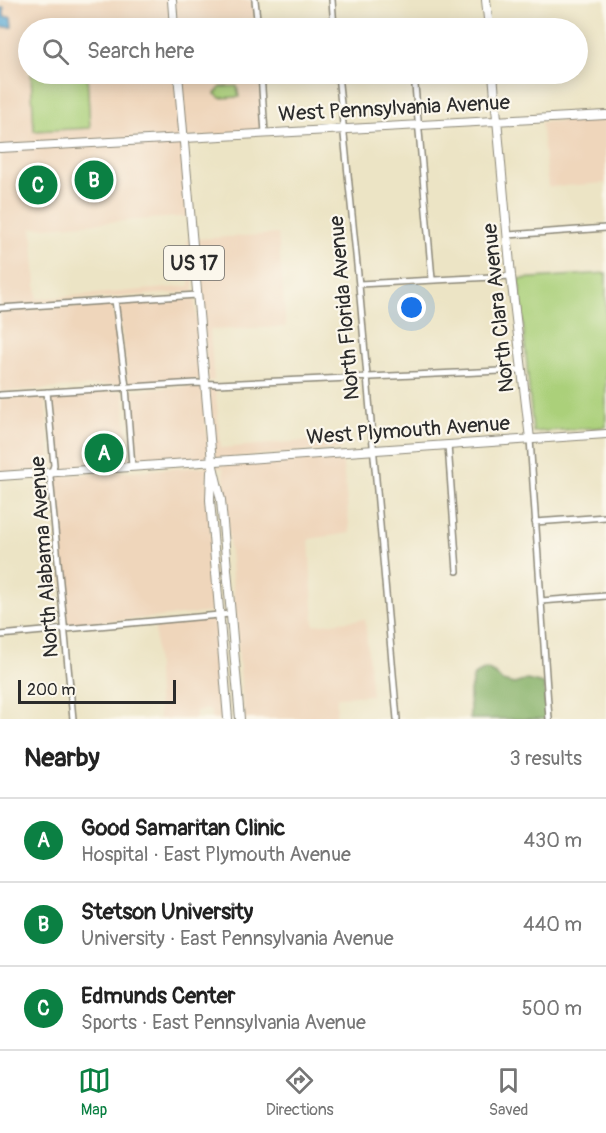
<!DOCTYPE html>
<html lang="en">
<head>
<meta charset="utf-8">
<style>
	body { margin:0; font-family:Pangolin,sans-serif; background:#f6f6f6; color:#222 }
	.scale { position:absolute; left:18px; bottom:15px; width:158px; box-sizing:border-box; padding-left:6px; border:3px solid #2b2b2b; border-top:0; font-size:16px; line-height:21px; white-space:nowrap; color:#2b2b2b; -webkit-text-stroke:4px #fbf7ec; paint-order:stroke }
	.you { position:absolute; left:412px; top:308px; width:21px; height:21px; margin:-15px; border:4px solid #fff; border-radius:50%; background:#1a73e8; box-shadow:0 0 0 9px #1a73e833 }
	.badge { display:grid; place-items:center; width:39px; height:39px; border-radius:50%; background:#0b8043; color:#fff; font-size:20px; font-weight:700 }
	.pin { position:absolute; translate:-50% -50%; border:3px solid #fff; box-shadow:0 2px 6px #0006 }
	.list { margin:0; padding:0; list-style:none }
	h2 { display:flex; justify-content:space-between; align-items:center; height:78px; margin:0; padding:0 24px; font-size:26px }
	h2 small { font-size:20px; font-weight:400; color:#767676 }
	.list li { display:grid; grid-template-columns:39px 1fr auto; gap:18px; align-items:center; box-sizing:border-box; height:84px; padding:0 24px; border-top:2px solid #e0e0e0 }
	.list b { display:block; font-size:22px; white-space:nowrap }
	.list p { margin:0; font-size:20px; white-space:nowrap; color:#767676 }
	.list em { font-size:20px; font-style:normal; color:#767676 }
	.icon { flex:none; width:33px; height:33px; fill:none; stroke:currentColor; stroke-width:2; stroke-linecap:round; stroke-linejoin:round }
	.map { position:relative; flex:none; width:606px; height:719px; overflow:hidden }
	.search { position:absolute; background:#fff; box-shadow:0 3px 15px #0003; left:18px; right:18px; top:18px; height:66px; display:flex; align-items:center; gap:15px; box-sizing:border-box; padding:0 21px; border-radius:33px; color:#767676; font-size:22px }
	.sheet { height:330px; background:#fff }
	nav { display:flex; justify-content:space-around; align-items:center; box-sizing:border-box; height:84px; border-top:2px solid #e0e0e0; background:#fff; font-size:16px; color:#767676 }
	nav a { display:grid; justify-items:center; gap:3px }
	nav .on { color:#0b8043 }
	.map>svg:first-child { display:block }
	.built { fill:#efd6bb }
	.green { fill:#abd07a; stroke:#6b7e52; stroke-width:1.5 }
	.forest { fill:#88b26a; stroke:#5a6e4a; stroke-width:1.5 }
	.water { fill:#5aa8d3; stroke:#426a7f; stroke-width:1.5 }
	.lines { fill:none; stroke-linecap:round; stroke-linejoin:round }
	.street-casing { stroke:#8c8878; stroke-width:8 }
	.secondary-casing { stroke:#8c8878; stroke-width:10 }
	.primary-casing { stroke:#8c8878; stroke-width:10 }
	.street { stroke:#fff; stroke-width:5 }
	.secondary { stroke:#fff; stroke-width:8 }
	.primary { stroke:#fff; stroke-width:8 }
	.labels { text-anchor:middle; stroke-width:4.5; stroke-linejoin:round; paint-order:stroke }
	.shield { fill:#fbf7ec; stroke:#696865; stroke-width:1.5 }
	.shield-label { font-size:20px; font-weight:bold; fill:#2b2b2b }
	.street-label { font-size:21px; fill:#2b2b2b; stroke:#fbf7ec }
</style>
</head>
<body>
<div class="map">
<svg width="606" height="719" viewBox="0 0 606 719">
	<rect width="100%" height="100%" fill="#fbf7ec"/>
	<filter id="ink" filterUnits="userSpaceOnUse"><feTurbulence type="fractalNoise" baseFrequency=".0167" numOctaves="2"/><feDisplacementMap in="SourceGraphic" scale="12" xChannelSelector="R" yChannelSelector="G"/><feConvolveMatrix kernelMatrix="1 2 1 2 8 2 1 2 1" color-interpolation-filters="sRGB"/></filter>
	<filter id="wash" filterUnits="userSpaceOnUse"><feTurbulence type="fractalNoise" baseFrequency=".008" numOctaves="4" result="noise"/><feDisplacementMap in="SourceGraphic" scale="24" xChannelSelector="R" yChannelSelector="G"/><feGaussianBlur stdDeviation="1.35" result="paint"/><feColorMatrix in="noise" values="0 0 0 0 0 0 0 0 0 0 0 0 0 0 0 0 0 1.4 0 .05"/><feComposite in="paint" operator="in"/></filter>
	<g filter="url(#wash)">
		<rect width="100%" height="100%" fill="#ece4c5"/>
		<!-- built -->
		<path class="built" d="M0 0H254L256 28H28V74H259L265 133 184 138 191 216 32 228 37 299 190 286 187 240H190L194 292 38 302V305L0 308Z
			M606 118V183L548 187 541 122Z
			M278 234 286 327 210 330 214 381H208L195 239Z
			M195 298 202 380 128 384 118 303Z
			M113 304 123 384 0 392V311Z
			M196 386H203L209 460 135 464 129 390Z
			M208 387H215L221 448 341 438 342 449 215 459Z
			M123 391 130 464 56 469 50 395Z
			M45 395 51 464 50 470 0 473V398Z
			M342 456 350 533 309 539 314 625 365 619 372 695 337 697 336 719H244L223 468H216V465Z
			M209 466V470H207L216 612 67 625 55 476Z
			M217 618 225 719H211V712L208 709 196 711V719H159L155 624Z"/>
		<!-- green -->
		<path class="green" d="M31 74H87L90 128 34 131Z
			M237 86 239 97 220 98 215 94 221 87Z
			M606 273V427L533 432 519 279Z"/>
		<!-- forest -->
		<path class="forest" d="M486 669 496 674 502 681 514 684 527 680 544 684 547 719H470V691L474 675Z"/>
		<!-- water -->
		<path class="water" d="M0 8H4V17H11L12 27H0Z"/>
	</g>
	<g filter="url(#ink)">
		<g class="lines">
			<defs>
				<path id="street" d="M255 0 258 28
					M332 0 334 28
					M261 74 265 133
					M338 74 359 285 397 719
					M414 74 432 279
					M508 235 606 228
					M359 284 511 276
					M115 300 126 387 132 467
					M0 308 197 295
					M47 392 54 465 50 477 73 719
					M0 395 196 383 217 384 522 370
					M530 439 549 719
					M448 445 457 571
					M535 522 606 517
					M541 601 606 596
					M0 635 230 614"/>
				<path id="secondary" d="M486 0 489 28
					M493 74 511 276 530 439
					M0 148 606 115
					M0 476 606 434"/>
				<path id="primary" d="M172 0 174 28
					M178 74 212 462 221 500 240 719
					M211 472 210 500 228 719"/>
			</defs>
			<!-- street casing -->
			<use href="#street" class="street-casing"/>
			<!-- secondary casing -->
			<use href="#secondary" class="secondary-casing"/>
			<!-- primary casing -->
			<use href="#primary" class="primary-casing"/>
			<!-- street -->
			<use href="#street" class="street"/>
			<!-- secondary -->
			<use href="#secondary" class="secondary"/>
			<!-- primary -->
			<use href="#primary" class="primary"/>
		</g>
	</g>
	<g class="labels">
		<!-- shield labels -->
		<rect class="shield" x="164" y="246" width="60" height="34" rx="4.5"/>
		<g class="shield-label">
			<text x="194" y="270">US 17</text>
		</g>
		<!-- street labels -->
		<g class="street-label">
			<text transform="translate(394 108) rotate(-3)" y="7">West Pennsylvania Avenue</text>
			<text transform="translate(344 308) rotate(-95)" y="7">North Florida Avenue</text>
			<text transform="translate(498 308) rotate(-96)" y="7">North Clara Avenue</text>
			<text transform="translate(408 430) rotate(-4)" y="7">West Plymouth Avenue</text>
			<text transform="translate(44 557) rotate(-94)" y="7">North Alabama Avenue</text>
		</g>
	</g>
</svg>
<div class="scale">200 m</div>
<div class="you"></div>
<div class="pin badge" style="left:104px;top:453px">A</div>
<div class="pin badge" style="left:94px;top:180px">B</div>
<div class="pin badge" style="left:38px;top:185px">C</div>
<div class="search"><svg class="icon" aria-label="search" viewBox="0 0 24 24"><circle cx="10" cy="10" r="6"/><path d="M15 15l6 6"/></svg>Search here</div>
</div>
<section class="sheet">
<h2>Nearby<small>3 results</small></h2>
<ul class="list">
<li><span class="badge">A</span><div><b>Good Samaritan Clinic</b><p>Hospital · East Plymouth Avenue</p></div><em>430 m</em></li>
<li><span class="badge">B</span><div><b>Stetson University</b><p>University · East Pennsylvania Avenue</p></div><em>440 m</em></li>
<li><span class="badge">C</span><div><b>Edmunds Center</b><p>Sports · East Pennsylvania Avenue</p></div><em>500 m</em></li>
</ul>
</section>
<nav>
<a class="on"><svg class="icon" aria-label="map" viewBox="0 0 24 24"><path d="M3 6l6-2 6 2 6-2v14l-6 2-6-2-6 2zM9 4v14M15 6v14"/></svg>Map</a>
<a><svg class="icon" aria-label="directions" viewBox="0 0 24 24"><path d="M12 3l9 9-9 9-9-9zM9 14v-3h6M13 9l2 2-2 2"/></svg>Directions</a>
<a><svg class="icon" aria-label="saved" viewBox="0 0 24 24"><path d="M7 4h10v16l-5-4-5 4z"/></svg>Saved</a>
</nav>
</body>
</html>
